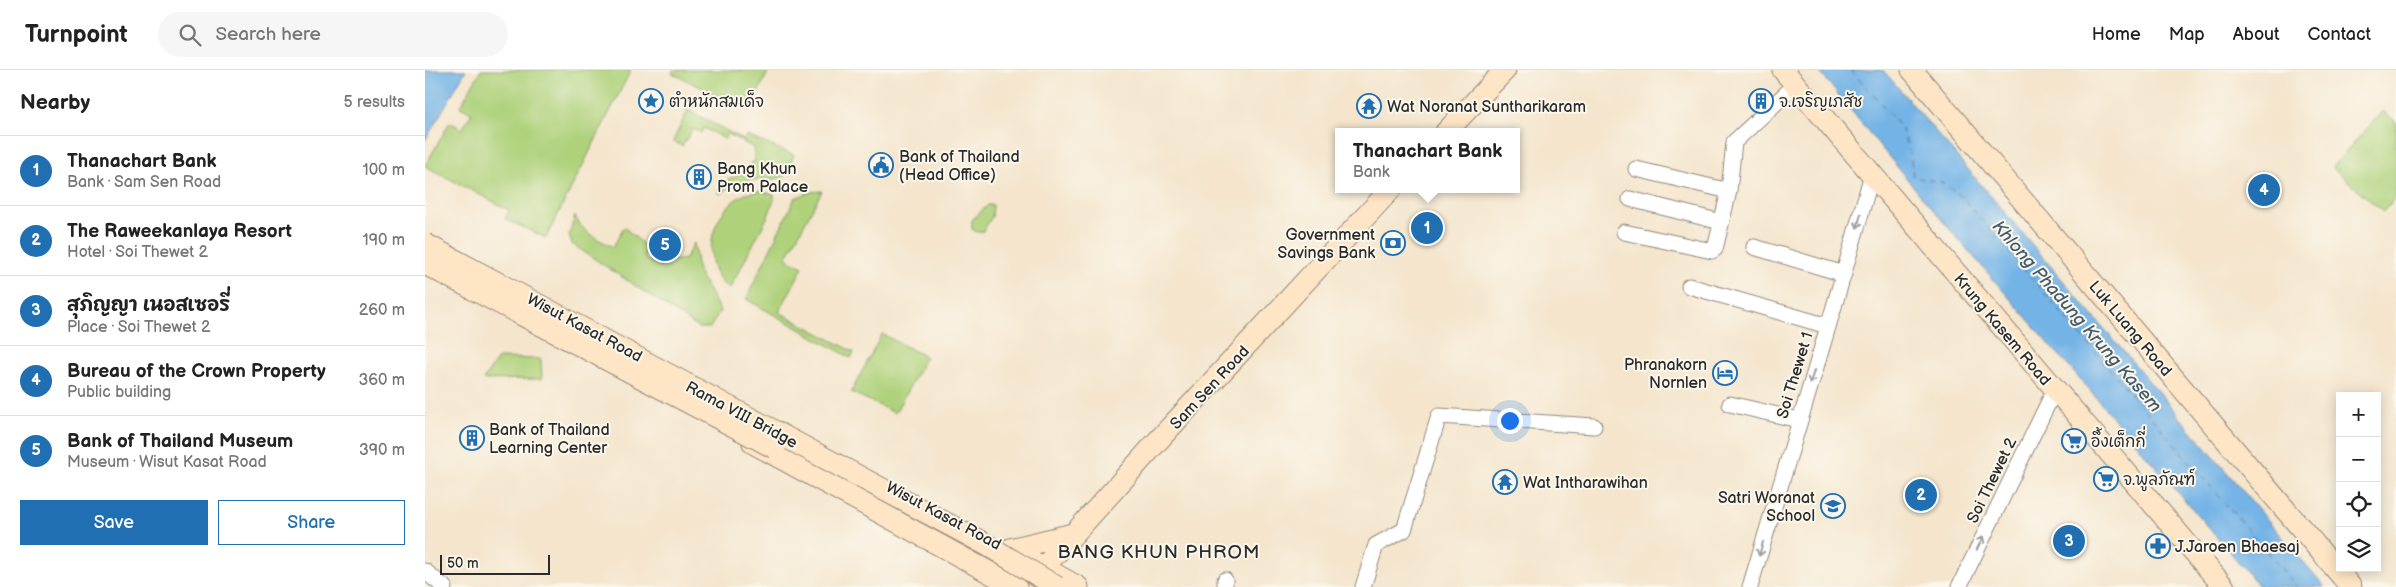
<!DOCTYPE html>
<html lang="en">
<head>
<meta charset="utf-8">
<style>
	body { margin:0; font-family:"Balsamiq Sans","Playpen Sans Thai",sans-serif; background:#f6f6f6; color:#222 }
	.controls { position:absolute; right:15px; bottom:15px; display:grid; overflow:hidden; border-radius:0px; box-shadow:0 2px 12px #0003 }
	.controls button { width:45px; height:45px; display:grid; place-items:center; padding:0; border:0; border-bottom:1px solid #e0e0e0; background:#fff; color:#222; font:25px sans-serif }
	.scale { position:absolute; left:15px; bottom:12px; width:110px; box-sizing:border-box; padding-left:5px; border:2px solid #2b2b2b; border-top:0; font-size:14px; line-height:18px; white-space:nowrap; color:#2b2b2b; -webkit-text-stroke:4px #fbf7ec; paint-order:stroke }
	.you { position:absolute; left:1084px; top:350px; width:18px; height:18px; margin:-12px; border:4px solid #fff; border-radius:50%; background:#1a73e8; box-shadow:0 0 0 8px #1a73e833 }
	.badge { display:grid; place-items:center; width:32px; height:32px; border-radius:50%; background:#1f6fb2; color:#fff; font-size:16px; font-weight:700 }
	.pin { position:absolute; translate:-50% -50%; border:2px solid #fff; box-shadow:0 1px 5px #0006 }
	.popup { position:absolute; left:910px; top:58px; width:185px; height:65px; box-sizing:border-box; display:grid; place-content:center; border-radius:0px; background:#fff; filter:drop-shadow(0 1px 4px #0005); font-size:16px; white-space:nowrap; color:#767676 }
	.popup b { font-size:19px; color:#222 }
	.popup::after { content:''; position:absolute; left:50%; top:100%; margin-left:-10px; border:10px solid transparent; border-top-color:#fff }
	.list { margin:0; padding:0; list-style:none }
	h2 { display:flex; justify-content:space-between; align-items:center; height:65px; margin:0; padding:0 20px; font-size:21px }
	h2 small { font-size:16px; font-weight:400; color:#767676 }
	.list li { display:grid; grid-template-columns:32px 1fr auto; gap:15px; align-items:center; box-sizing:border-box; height:70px; padding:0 20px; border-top:1px solid #e0e0e0 }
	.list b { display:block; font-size:19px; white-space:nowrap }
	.list p { margin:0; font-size:16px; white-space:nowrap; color:#767676 }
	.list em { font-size:16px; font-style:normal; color:#767676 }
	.actions { display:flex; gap:10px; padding:15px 20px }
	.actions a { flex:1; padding:11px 0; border:1px solid #1f6fb2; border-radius:0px; text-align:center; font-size:18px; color:#1f6fb2 }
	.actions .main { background:#1f6fb2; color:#fff }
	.icon { flex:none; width:28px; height:28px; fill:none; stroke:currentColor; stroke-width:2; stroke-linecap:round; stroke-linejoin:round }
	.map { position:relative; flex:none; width:1971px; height:517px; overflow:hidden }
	header { display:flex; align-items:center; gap:30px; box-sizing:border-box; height:70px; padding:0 25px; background:#fff; border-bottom:1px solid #e0e0e0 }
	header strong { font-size:24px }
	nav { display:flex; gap:28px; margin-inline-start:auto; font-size:18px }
	.search { width:350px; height:45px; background:#f6f6f6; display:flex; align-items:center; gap:12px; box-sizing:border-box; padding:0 18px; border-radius:28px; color:#767676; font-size:19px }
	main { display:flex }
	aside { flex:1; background:#fff }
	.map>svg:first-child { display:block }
	.green { fill:#aed17a; stroke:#6c7e52 }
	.water { fill:#73b3e6; stroke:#4f6f88 }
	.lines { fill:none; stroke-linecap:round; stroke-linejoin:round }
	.ferry { stroke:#445b6c; stroke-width:1; stroke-dasharray:6 5; stroke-linecap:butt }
	.street-casing { stroke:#90887c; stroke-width:17 }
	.secondary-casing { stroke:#90887c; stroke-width:23 }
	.street { stroke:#fff; stroke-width:15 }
	.secondary { stroke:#fee5c5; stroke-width:21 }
	.secondary-bridge-casing { stroke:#90887c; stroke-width:23; stroke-linecap:butt }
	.secondary-bridge { stroke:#fee5c5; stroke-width:21 }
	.oneway { stroke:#a0a0a0 }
	.labels { text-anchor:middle; stroke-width:4; stroke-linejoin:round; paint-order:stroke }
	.poi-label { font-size:16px; fill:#2b2b2b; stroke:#fbf7ec; text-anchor:start }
	.street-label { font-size:16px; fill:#2b2b2b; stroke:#fbf7ec }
	.water-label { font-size:18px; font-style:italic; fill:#445b6c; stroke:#fbf7ec }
	.quarter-label { font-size:19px; letter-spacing:1px; fill:#2b2b2b; stroke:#fbf7ec }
</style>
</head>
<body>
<header>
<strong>Turnpoint</strong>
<div class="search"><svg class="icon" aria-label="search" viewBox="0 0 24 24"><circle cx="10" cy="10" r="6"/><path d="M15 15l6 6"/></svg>Search here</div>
<nav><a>Home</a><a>Map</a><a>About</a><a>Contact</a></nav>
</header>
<main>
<aside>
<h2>Nearby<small>5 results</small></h2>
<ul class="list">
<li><span class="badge">1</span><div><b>Thanachart Bank</b><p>Bank · Sam Sen Road</p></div><em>100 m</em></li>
<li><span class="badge">2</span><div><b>The Raweekanlaya Resort</b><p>Hotel · Soi Thewet 2</p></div><em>190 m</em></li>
<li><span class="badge">3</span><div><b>สุภิญญา เนอสเซอรี่</b><p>Place · Soi Thewet 2</p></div><em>260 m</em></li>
<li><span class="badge">4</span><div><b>Bureau of the Crown Property</b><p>Public building</p></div><em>360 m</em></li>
<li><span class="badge">5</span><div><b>Bank of Thailand Museum</b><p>Museum · Wisut Kasat Road</p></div><em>390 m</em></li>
</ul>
<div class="actions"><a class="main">Save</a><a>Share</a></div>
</aside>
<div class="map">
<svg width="1971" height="517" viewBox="0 0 1971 517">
	<rect width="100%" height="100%" fill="#fbf7ec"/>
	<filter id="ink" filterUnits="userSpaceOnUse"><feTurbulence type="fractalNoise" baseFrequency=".02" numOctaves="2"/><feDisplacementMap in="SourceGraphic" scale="10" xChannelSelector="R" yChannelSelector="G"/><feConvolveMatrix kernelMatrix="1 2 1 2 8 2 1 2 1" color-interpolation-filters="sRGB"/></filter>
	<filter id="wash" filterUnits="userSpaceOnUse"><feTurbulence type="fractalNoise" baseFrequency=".0096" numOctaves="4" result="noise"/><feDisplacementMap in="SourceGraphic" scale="20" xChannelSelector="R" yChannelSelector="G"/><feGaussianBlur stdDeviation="1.12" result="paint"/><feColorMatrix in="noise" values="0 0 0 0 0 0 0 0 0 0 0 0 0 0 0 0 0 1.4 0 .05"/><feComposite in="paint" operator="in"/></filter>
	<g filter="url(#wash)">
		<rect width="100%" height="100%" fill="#f4e5cc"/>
		<!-- green -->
		<path class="green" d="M56 0H206L121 168 80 149 84 140 0 96 25 52 37 59 47 43 35 37Z
			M248 0H344L324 41 247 3Z
			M263 40 319 70 322 66 369 85 359 107C332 114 321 103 295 124L293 121C305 103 304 112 316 103 321 101 325 95 329 91V78L303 64 300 69 279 58 276 63 268 59 257 76 248 71Z
			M1958 41 1971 52V127L1958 142 1907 97Z
			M336 121 349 125V130L343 146 305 218H302C275 194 285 146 313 128 320 123 328 122 336 121Z
			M397 121 361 188 378 197 354 242 429 282 426 288 321 229 370 128 385 122Z
			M563 135H568L567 147 558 161 552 162 547 159V150Z
			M150 146C157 163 173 169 188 177L199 157 220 176V189L240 198 247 191 260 189 269 173 273 201 295 241 285 258H274L147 174 144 164Z
			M457 264 501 287 470 343 426 322Z
			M73 288 116 289 117 309 58 310Z"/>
		<!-- water -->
		<path class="water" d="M0 0H41L0 71Z
			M1393 0H1458L1900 517H1835L1496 126Z"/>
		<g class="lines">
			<!-- ferry -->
			<path class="ferry" d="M1426 0 1476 57 1486 88 1488 107 1516 112 1536 126 1872 517"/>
		</g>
	</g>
	<g filter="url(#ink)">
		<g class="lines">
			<defs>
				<path id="street" d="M1211 99 1304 121
					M1205 129 1296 152
					M1199 162 1287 181 1290 179 1304 121 1309 72 1370 15
					M1329 177 1419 204
					M1264 216 1403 256
					M1305 334 1374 350
					M0 501 19 517
					M800 517V510
					M938 517 951 475 979 460 1014 346 1169 356
					M1325 517C1366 379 1409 242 1447 104
					M1534 517 1630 319"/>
				<path id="secondary" d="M1358 0 1799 517
					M1487 0 1926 517
					M1021 62 1080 0
					M328 373 591 517
					M585 479 648 464
					M592 483 653 517
					M611 506 740 363 966 119"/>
			</defs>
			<!-- street casing -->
			<use href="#street" class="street-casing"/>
			<!-- secondary casing -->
			<use href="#secondary" class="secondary-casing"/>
			<!-- street -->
			<use href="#street" class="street"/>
			<!-- secondary -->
			<use href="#secondary" class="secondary"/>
			<defs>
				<path id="secondary-bridge" d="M0 174 562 475 632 517
					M0 194 350 378"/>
			</defs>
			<!-- secondary-bridge casing -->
			<use href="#secondary-bridge" class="secondary-bridge-casing"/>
			<!-- secondary-bridge -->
			<use href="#secondary-bridge" class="secondary-bridge"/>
		</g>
		<!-- one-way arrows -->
		<defs><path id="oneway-shaft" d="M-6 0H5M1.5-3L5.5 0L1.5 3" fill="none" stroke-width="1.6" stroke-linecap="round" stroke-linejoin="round" transform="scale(1.25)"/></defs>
		<g class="oneway">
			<use href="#oneway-shaft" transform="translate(1434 151) rotate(105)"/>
			<use href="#oneway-shaft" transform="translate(1387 307) rotate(107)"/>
			<use href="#oneway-shaft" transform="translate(1555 473) rotate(-64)"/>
			<use href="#oneway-shaft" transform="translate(1336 479) rotate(106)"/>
		</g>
	</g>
	<!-- icons -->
	<defs>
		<symbol id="sight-ring" viewBox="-11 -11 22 22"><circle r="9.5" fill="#fbf7ec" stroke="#1f6fb2" stroke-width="1.5"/><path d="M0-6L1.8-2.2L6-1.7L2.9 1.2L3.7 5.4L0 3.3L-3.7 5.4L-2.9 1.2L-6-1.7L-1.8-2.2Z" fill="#1f6fb2"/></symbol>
		<symbol id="building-ring" viewBox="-11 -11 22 22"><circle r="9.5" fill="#fbf7ec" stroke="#1f6fb2" stroke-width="1.5"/><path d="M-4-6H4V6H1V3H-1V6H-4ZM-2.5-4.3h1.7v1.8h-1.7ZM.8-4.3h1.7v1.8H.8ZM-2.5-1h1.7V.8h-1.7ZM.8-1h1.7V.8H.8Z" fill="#1f6fb2"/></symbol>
		<symbol id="temple-ring" viewBox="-11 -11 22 22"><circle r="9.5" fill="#fbf7ec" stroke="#1f6fb2" stroke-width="1.5"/><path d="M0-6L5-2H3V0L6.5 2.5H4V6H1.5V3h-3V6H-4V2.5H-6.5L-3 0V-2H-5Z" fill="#1f6fb2"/></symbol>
		<symbol id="civic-ring" viewBox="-11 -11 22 22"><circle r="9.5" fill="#fbf7ec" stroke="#1f6fb2" stroke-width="1.5"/><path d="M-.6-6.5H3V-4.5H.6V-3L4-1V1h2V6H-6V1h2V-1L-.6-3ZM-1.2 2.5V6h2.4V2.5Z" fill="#1f6fb2"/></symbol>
		<symbol id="bank-ring" viewBox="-11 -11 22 22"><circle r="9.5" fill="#fbf7ec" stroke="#1f6fb2" stroke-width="1.5"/><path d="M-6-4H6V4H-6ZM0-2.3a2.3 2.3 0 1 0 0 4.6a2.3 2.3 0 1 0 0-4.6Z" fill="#1f6fb2"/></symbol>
		<symbol id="hotel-ring" viewBox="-11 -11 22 22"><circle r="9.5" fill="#fbf7ec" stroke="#1f6fb2" stroke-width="1.5"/><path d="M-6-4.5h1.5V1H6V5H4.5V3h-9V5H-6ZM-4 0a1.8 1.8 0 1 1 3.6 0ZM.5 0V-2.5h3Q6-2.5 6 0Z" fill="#1f6fb2"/></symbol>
		<symbol id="supermarket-ring" viewBox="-11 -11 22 22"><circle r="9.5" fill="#fbf7ec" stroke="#1f6fb2" stroke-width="1.5"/><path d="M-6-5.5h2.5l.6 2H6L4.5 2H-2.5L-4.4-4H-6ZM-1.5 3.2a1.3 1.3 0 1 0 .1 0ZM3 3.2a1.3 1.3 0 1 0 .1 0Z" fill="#1f6fb2"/></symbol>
		<symbol id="school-ring" viewBox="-11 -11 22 22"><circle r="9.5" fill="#fbf7ec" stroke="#1f6fb2" stroke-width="1.5"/><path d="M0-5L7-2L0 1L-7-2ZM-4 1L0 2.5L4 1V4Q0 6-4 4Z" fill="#1f6fb2"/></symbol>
		<symbol id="pharmacy-ring" viewBox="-11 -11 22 22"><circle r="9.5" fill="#fbf7ec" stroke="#1f6fb2" stroke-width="1.5"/><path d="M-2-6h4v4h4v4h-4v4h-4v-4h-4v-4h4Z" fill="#1f6fb2"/></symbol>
	</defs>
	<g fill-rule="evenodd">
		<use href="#sight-ring" x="212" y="17" width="28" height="28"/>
		<use href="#building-ring" x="1322" y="17" width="28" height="28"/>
		<use href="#temple-ring" x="930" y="22" width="28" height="28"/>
		<use href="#civic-ring" x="442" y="81" width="28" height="28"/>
		<use href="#building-ring" x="260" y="93" width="28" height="28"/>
		<use href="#bank-ring" x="954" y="159" width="28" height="28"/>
		<use href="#hotel-ring" x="1286" y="289" width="28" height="28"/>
		<use href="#building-ring" x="33" y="354" width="28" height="28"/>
		<use href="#supermarket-ring" x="1635" y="357" width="28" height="28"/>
		<use href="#supermarket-ring" x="1667" y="395" width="28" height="28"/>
		<use href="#temple-ring" x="1066" y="398" width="28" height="28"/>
		<use href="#school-ring" x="1394" y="422" width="28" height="28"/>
		<use href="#pharmacy-ring" x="1719" y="462" width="28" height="28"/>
	</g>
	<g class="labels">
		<!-- poi labels -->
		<g class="poi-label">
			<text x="244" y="37">ตำหนักสมเด็จ</text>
			<text x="1354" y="37">จ.เจริญเภสัช</text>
			<text x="962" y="42">Wat Noranat Suntharikaram</text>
			<text x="474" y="92">Bank of Thailand<tspan x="474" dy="18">(Head Office)</tspan></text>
			<text x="292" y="104">Bang Khun<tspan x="292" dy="18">Prom Palace</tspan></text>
			<text x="950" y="170" text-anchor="end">Government<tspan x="950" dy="18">Savings Bank</tspan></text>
			<text x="1282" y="300" text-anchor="end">Phranakorn<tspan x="1282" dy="18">Nornlen</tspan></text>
			<text x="64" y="365">Bank of Thailand<tspan x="64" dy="18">Learning Center</tspan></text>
			<text x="1666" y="377">อึ้งเต็กกี่</text>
			<text x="1698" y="415">จ.พูลภัณฑ์</text>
			<text x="1098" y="418">Wat Intharawihan</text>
			<text x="1390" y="433" text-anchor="end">Satri Woranat<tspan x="1390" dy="18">School</tspan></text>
			<text x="1750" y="482">J.Jaroen Bhaesaj</text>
		</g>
		<!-- street labels -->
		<g class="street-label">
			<text transform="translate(160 257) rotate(28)" y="6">Wisut Kasat Road</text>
			<text transform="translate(1706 258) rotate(50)" y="6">Luk Luang Road</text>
			<text transform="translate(1578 259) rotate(50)" y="6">Krung Kasem Road</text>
			<text transform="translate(1369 305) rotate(-73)" y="6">Soi Thewet 1</text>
			<text transform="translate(784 317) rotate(-47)" y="6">Sam Sen Road</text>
			<text transform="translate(317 344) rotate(28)" y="6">Rama VIII Bridge</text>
			<text transform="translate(1566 410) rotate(-64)" y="6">Soi Thewet 2</text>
			<text transform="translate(519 445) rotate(28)" y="6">Wisut Kasat Road</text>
		</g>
		<!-- water labels -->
		<g class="water-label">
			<text transform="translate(1652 246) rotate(49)" y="6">Khlong Phadung Krung Kasem</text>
		</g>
		<!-- quarter labels -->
		<g class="quarter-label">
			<text x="734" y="488">BANG KHUN PHROM</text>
		</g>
	</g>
</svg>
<div class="controls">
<button>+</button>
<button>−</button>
<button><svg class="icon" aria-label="locate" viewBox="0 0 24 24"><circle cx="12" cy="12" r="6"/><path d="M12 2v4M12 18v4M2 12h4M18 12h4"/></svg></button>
<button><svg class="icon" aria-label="layers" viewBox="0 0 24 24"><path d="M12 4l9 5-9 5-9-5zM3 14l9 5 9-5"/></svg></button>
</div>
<div class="scale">50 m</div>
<div class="you"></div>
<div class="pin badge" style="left:1002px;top:158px">1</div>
<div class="popup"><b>Thanachart Bank</b>Bank</div>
<div class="pin badge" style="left:1496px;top:425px">2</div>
<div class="pin badge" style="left:1644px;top:471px">3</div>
<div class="pin badge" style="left:1839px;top:120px">4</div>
<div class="pin badge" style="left:240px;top:175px">5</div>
</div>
</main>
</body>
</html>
